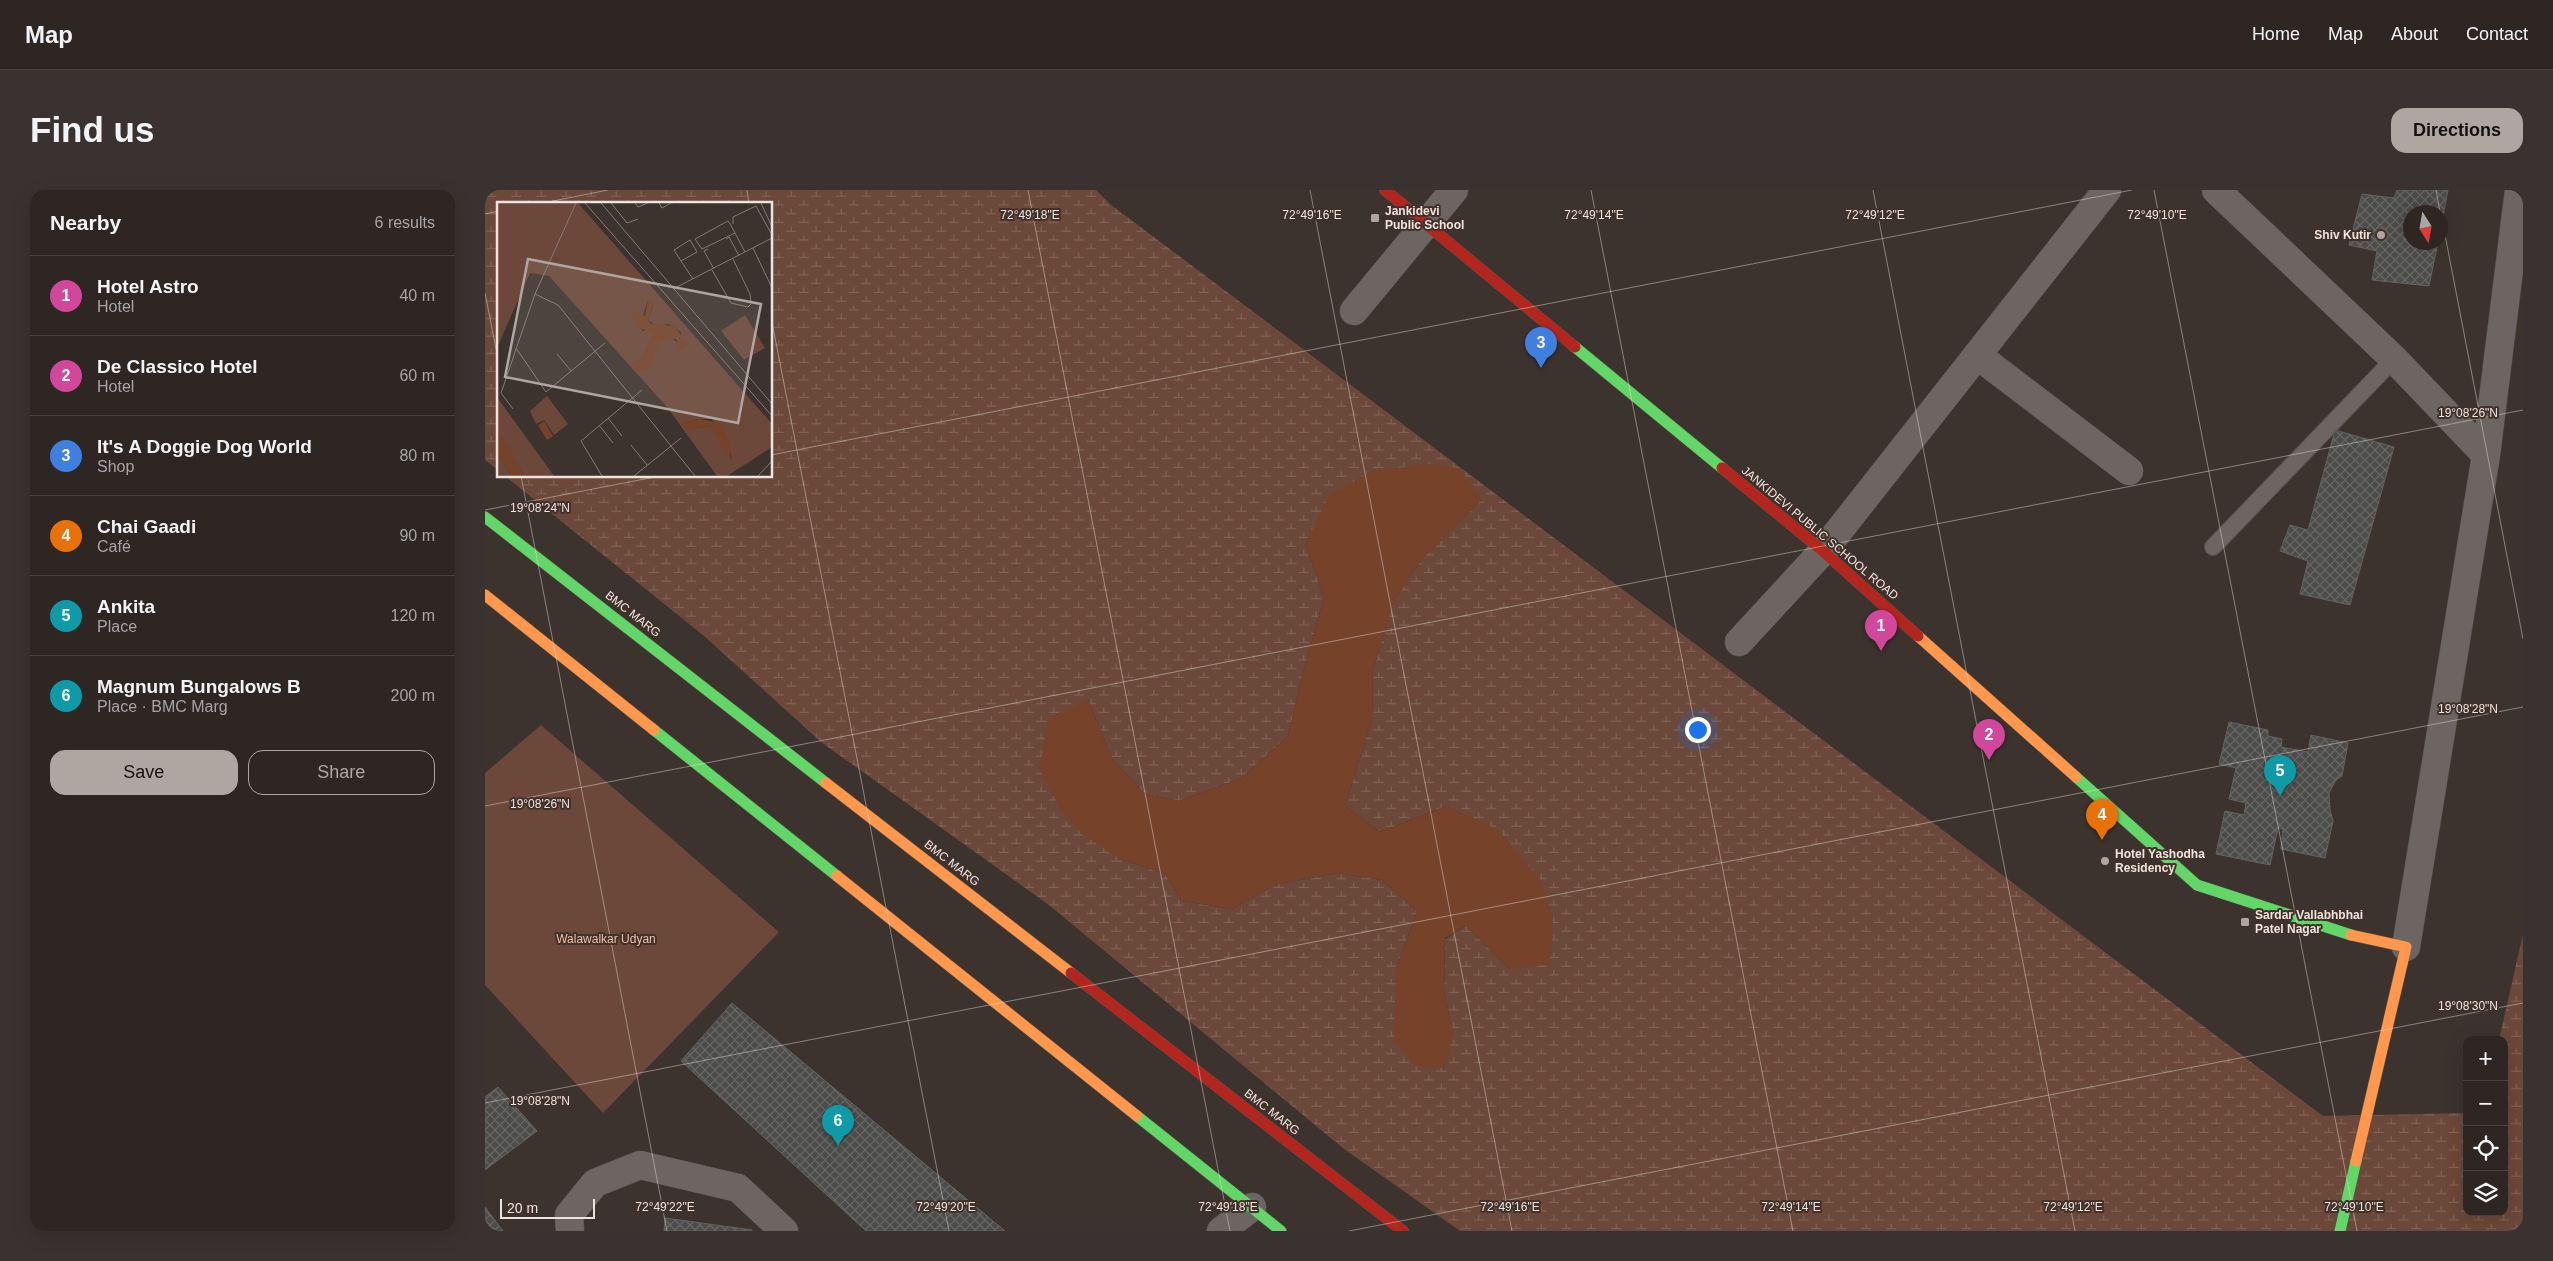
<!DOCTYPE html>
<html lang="en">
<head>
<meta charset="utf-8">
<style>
	body { margin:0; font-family:Arial,sans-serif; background:#393230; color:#f1f3f6 }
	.controls { position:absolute; right:15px; bottom:15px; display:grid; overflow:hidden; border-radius:10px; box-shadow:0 5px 20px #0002 }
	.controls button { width:45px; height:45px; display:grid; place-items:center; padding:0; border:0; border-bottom:1px solid #484341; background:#2d2623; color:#f1f3f6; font:25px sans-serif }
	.compass { position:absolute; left:1918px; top:15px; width:45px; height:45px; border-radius:50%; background:#2d2623; box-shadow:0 5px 20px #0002; rotate:169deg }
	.scale { position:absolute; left:15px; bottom:12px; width:95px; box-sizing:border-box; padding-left:5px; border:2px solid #eee4df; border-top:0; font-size:14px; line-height:18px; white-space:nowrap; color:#eee4df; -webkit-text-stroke:4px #41312a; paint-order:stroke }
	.you { position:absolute; left:1212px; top:539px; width:18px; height:18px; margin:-12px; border:4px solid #fff; border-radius:50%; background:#1a73e8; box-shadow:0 0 0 8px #1a73e833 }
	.badge { display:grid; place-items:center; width:32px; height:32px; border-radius:50%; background:#b0a6a1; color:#fff; font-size:16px; font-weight:700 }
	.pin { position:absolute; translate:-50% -41px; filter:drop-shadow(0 1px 2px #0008) }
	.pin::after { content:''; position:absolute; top:26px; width:18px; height:15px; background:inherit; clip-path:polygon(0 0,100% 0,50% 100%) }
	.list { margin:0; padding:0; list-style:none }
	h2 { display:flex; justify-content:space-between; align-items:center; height:65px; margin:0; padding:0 20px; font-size:21px }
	h2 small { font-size:16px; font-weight:400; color:#a7a5a6 }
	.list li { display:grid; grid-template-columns:32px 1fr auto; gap:15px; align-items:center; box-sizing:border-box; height:80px; padding:0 20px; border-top:1px solid #484341 }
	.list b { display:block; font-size:19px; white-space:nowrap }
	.list p { margin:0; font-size:16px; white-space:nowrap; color:#a7a5a6 }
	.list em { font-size:16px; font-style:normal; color:#a7a5a6 }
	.actions { display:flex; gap:10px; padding:15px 20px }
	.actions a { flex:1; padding:11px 0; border:1px solid #b0a6a1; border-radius:15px; text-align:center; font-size:18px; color:#b0a6a1 }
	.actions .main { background:#b0a6a1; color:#111 }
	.icon { flex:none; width:28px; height:28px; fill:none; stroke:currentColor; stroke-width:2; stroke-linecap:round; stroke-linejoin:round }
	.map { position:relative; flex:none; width:2038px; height:1041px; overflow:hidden; border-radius:15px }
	header { display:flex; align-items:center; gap:30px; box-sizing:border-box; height:70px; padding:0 25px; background:#2d2623; border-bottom:1px solid #484341 }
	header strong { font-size:24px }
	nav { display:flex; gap:28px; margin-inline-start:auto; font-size:18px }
	.intro { display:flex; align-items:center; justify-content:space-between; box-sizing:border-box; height:120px; padding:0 30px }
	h1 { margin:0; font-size:35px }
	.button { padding:12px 22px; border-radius:15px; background:#b0a6a1; color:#111; font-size:18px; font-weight:700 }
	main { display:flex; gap:30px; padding:0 30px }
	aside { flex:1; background:#2d2623; border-radius:15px; box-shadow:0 5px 20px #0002 }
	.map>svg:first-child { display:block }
	.wetland { fill:url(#wetland-marsh); fill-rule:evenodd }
	.park { fill:#6b4839 }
	.water { fill:#76422a }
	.building { fill:url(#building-cross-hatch); stroke:#626262 }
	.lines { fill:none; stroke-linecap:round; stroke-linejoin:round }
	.lane-casing { stroke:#57504c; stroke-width:18 }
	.street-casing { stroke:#57504c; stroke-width:29 }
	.fast-casing { stroke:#57504c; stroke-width:12 }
	.slow-casing { stroke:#57504c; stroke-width:12 }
	.jam-casing { stroke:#57504c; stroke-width:12 }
	.lane { stroke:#6c6562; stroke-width:16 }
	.street { stroke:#6c6562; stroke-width:28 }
	.fast { stroke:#63d668; stroke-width:11 }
	.slow { stroke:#ff974d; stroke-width:11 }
	.jam { stroke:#b3261e; stroke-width:11 }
	.ticks { fill:none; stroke:#eee4df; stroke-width:1; stroke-opacity:0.45 }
	.poi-dot { fill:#b0a6a1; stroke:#41312a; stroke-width:2 }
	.labels { text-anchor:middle; stroke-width:4; stroke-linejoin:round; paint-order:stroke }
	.poi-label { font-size:12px; font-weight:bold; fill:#eee4df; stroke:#41312a; text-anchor:start }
	.street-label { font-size:12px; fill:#eee4df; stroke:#41312a }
	.park-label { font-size:12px; fill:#f4bfa7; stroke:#41312a }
	.inset-road { fill:none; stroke:#837a75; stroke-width:1 }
	.view { fill:#b0a6a1; fill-opacity:0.15; stroke:#b0a6a1; stroke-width:2.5 }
	.inset-edge { fill:none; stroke:#eee4df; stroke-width:2.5 }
	.ticks-label { font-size:12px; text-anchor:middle; fill:#eee4df; stroke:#41312a; stroke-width:4; stroke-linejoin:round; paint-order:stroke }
</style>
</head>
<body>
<header>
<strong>Map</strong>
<nav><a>Home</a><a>Map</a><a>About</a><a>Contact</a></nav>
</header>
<div class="intro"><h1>Find us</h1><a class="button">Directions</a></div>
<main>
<aside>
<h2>Nearby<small>6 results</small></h2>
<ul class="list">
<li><span class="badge" style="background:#d1479c">1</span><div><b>Hotel Astro</b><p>Hotel</p></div><em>40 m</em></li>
<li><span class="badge" style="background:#d1479c">2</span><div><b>De Classico Hotel</b><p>Hotel</p></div><em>60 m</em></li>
<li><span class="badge" style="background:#3f7fe0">3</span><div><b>It's A Doggie Dog World</b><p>Shop</p></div><em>80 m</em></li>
<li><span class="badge" style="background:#e8710a">4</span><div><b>Chai Gaadi</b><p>Café</p></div><em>90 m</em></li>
<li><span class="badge" style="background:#0f9aa8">5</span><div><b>Ankita</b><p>Place</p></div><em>120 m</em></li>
<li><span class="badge" style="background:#0f9aa8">6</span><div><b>Magnum Bungalows B</b><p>Place · BMC Marg</p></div><em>200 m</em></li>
</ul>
<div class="actions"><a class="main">Save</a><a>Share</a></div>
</aside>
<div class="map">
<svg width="2038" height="1041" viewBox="0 0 2038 1041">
	<defs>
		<pattern id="wetland-marsh" width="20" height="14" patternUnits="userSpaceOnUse" patternTransform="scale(1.25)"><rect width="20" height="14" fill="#6b4839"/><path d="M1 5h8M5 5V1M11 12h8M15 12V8" fill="none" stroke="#806255"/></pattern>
		<pattern id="building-cross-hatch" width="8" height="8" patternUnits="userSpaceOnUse" patternTransform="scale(1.25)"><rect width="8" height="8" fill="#4c4c4b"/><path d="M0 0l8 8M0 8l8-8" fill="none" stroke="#666664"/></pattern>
	</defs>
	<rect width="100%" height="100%" fill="#3c332f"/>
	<!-- wetland -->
	<path class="wetland" d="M0 0H611L625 14 1838 926 1982 923V1022H2019V850H2014L2038 744V1041H975L859 959 564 715 336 552 219 446 20 286H286V14H14V281L0 270ZM997 309 937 369 908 412 888 481 887 530 860 616 895 642 961 616 1025 779 981 736 960 749 959 800 968 845 911 780 932 721 897 690 852 683 789 695 747 719 697 711 680 684 634 668 603 510 628 570 660 604 694 611 757 588 803 546 817 487 839 407 820 354Z"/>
	<!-- park -->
	<path class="park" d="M56 535 294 742 118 923 0 795V583Z"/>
	<!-- water -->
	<path class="water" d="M941 274 974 278 997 309 937 369 908 413 888 481 887 530 860 616 895 642 961 616 1012 639 1057 692 1068 733 1065 774 1025 779 981 736 960 748 959 800 968 845 960 878 930 876 909 850 911 780 932 721 897 690 852 683 789 695 747 719 697 711 680 684 634 668 597 644 575 618 554 579 564 528 603 510 628 570 660 604 694 611 757 588 803 546 817 487 839 407 820 354 844 306 885 282Z"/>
	<!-- building -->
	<path class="building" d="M1912 0H1963L1956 38V22H1926V52H1953L1944 96 1887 90 1892 61 1864 55 1877 4 1909 8Z
		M1850 240 1909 257 1865 415 1815 404 1823 371 1795 361 1805 335 1823 340Z
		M1744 532 1783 540V546L1797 549 1796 557 1823 562 1826 545 1863 553 1857 586 1851 590 1844 603 1845 620 1848 631 1840 668 1796 659 1798 639 1793 638 1785 675 1731 664 1740 621 1759 625 1761 613 1744 609 1751 578 1734 574Z
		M247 813 520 1041H381L196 871Z
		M13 897 52 941 0 980V907Z
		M0 1017 18 1041H0Z
		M180 1028 267 1040V1041H179Z"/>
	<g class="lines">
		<defs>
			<path id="lane" d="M1728 357 1909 169"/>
			<path id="street" d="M1731 0 1909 169 2001 265
				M869 121 969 0
				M1492 165 1644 281
				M1254 452 1338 361 1622 0
				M1921 757 2001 265 2034 0
				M85 1041 84 1025 110 993 155 975 253 998 299 1041
				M736 1041 767 1017"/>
			<path id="fast" d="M1090 157 1237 278
				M0 327 341 593
				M169 540 352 686
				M1591 587 1712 695 1866 745
				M652 926 796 1041
				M1855 1041 1871 971"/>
			<path id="slow" d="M0 405 169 540
				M1433 446 1591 587
				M341 593 586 783
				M352 686 652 926
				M1866 745 1921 757 1871 971"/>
			<path id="jam" d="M900 0 1090 157
				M1237 278 1338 361 1433 446
				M586 783 918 1041"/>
		</defs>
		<!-- lane casing -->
		<use href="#lane" class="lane-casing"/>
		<!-- street casing -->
		<use href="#street" class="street-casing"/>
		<!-- fast casing -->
		<use href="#fast" class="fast-casing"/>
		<!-- slow casing -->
		<use href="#slow" class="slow-casing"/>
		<!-- jam casing -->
		<use href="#jam" class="jam-casing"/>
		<!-- lane -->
		<use href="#lane" class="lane"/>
		<!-- street -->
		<use href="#street" class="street"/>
		<!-- fast -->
		<use href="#fast" class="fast"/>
		<!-- slow -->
		<use href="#slow" class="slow"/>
		<!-- jam -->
		<use href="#jam" class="jam"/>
	</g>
	<!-- ticks -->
	<path class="ticks" d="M262 0 264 14M543 0 745 1041M825 0 1027 1041M1106 0 1308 1041M1388 0 1590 1041M1669 0 1872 1041M1951 0 1955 22M53 14 123 0M0 24 14 21M1956 24 2038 449M0 103 14 174M286 127 464 1041M286 265 1647 0M36 286 182 1041M0 320 175 286M0 616 2038 220M0 913 2038 517M864 1041 2038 813"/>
	<!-- markers -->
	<g class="poi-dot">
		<rect x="885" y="23" width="10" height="10" rx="2.5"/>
		<circle cx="1896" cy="45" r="5"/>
		<circle cx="1620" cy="671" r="5"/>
		<rect x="1755" y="727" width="10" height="10" rx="2.5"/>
	</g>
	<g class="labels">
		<!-- poi labels -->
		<g class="poi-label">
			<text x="900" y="25">Jankidevi<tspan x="900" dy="14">Public School</tspan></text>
			<text x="1886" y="49" text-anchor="end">Shiv Kutir</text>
			<text x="1630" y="668">Hotel Yashodha<tspan x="1630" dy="14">Residency</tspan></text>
			<text x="1770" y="729">Sardar Vallabhbhai<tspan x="1770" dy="14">Patel Nagar</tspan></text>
		</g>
		<!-- street labels -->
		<g class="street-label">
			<text transform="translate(1335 343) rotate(40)" y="4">JANKIDEVI PUBLIC SCHOOL ROAD</text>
			<text transform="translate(148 424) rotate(38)" y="4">BMC MARG</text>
			<text transform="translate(467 673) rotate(38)" y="4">BMC MARG</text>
			<text transform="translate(787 922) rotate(38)" y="4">BMC MARG</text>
		</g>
		<!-- park labels -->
		<g class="park-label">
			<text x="121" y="753">Walawalkar Udyan</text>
		</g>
	</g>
	<!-- overview -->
	<g transform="translate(12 12)">
		<rect width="275" height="275" fill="#3c332f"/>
		<path d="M0 1H81L275 222V245L230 274H220L170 205 52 74 33 71 0 146ZM151 99 156 104 151 118 159 124 172 122 184 130 182 142 175 136 168 137 161 140 154 156 134 164 147 153 157 131 153 127 145 129V115ZM203 217H215L227 232 235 257 214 224 202 226 186 221ZM0 195 57 274H27L0 229ZM0 251 4 257 14 274H0Z" fill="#6b4839" fill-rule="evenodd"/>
		<path d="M248 113 268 146 247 158 224 129ZM50 194 71 222 57 233 47 218 39 222 33 209Z" fill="#6b4839"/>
		<path d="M151 99 156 103 151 118 154 122 177 124 191 142 184 149 179 137H168L161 141 152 167 140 169 134 163 147 153 156 131 140 125 135 113 137 109 148 114ZM203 217 224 221 234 245 233 259 214 224 191 228 185 221ZM47 219 56 234 50 238 41 223ZM0 229 16 253 27 274H14L0 251Z" fill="#76422a"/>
		<path class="inset-road" d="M88 1 275 214M104 1 275 202M114 1 130 21 141 17M138 1 141 5 151 1M162 1 165 6 174 1M264 1 275 25M236 22V15L259 4 275 33M238 31 205 47 198 37 231 19 232 20 238 31 248 50M229 37 232 35 242 54M256 46 275 86M211 47 207 49 217 67M184 59 200 50 193 38 177 48 184 59 196 77M215 68 234 101 251 105 254 102 253 92 236 57M176 87 275 36M38 92 61 103 198 274M19 146 49 190 108 141M60 152 74 169M16 207 4 191 38 92 79 1M111 216 125 234M102 223 116 241M134 243 150 263M105 274 84 239 145 188M137 274 184 236M261 274 275 259"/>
		<path class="view" d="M31 57 264 102 241 221 8 175Z"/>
		<rect width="275" height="275" class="inset-edge"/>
	</g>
	<g class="ticks-label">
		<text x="545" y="29">72°49'18"E</text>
		<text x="827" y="29">72°49'16"E</text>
		<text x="1109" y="29">72°49'14"E</text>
		<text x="1390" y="29">72°49'12"E</text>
		<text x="1672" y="29">72°49'10"E</text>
		<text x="1983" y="227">19°08'26"N</text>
		<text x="55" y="322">19°08'24"N</text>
		<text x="1983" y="523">19°08'28"N</text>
		<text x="55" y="618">19°08'26"N</text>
		<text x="1983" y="820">19°08'30"N</text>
		<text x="55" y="915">19°08'28"N</text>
		<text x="180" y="1021">72°49'22"E</text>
		<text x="461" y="1021">72°49'20"E</text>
		<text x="743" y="1021">72°49'18"E</text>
		<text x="1025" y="1021">72°49'16"E</text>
		<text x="1306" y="1021">72°49'14"E</text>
		<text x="1588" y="1021">72°49'12"E</text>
		<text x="1869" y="1021">72°49'10"E</text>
	</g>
</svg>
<div class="controls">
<button>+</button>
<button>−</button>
<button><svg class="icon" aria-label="locate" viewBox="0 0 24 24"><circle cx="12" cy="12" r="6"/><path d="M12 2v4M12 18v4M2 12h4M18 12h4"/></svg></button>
<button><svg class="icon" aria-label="layers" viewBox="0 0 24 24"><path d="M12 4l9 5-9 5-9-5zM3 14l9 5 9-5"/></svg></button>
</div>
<svg class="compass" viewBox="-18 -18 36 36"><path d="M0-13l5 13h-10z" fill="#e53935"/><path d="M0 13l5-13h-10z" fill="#a7a5a6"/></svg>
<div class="scale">20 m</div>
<div class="you"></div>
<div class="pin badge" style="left:1396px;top:461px;background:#d1479c">1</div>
<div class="pin badge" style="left:1504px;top:570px;background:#d1479c">2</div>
<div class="pin badge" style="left:1056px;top:178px;background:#3f7fe0">3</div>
<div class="pin badge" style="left:1617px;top:650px;background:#e8710a">4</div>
<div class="pin badge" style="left:1795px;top:606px;background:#0f9aa8">5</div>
<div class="pin badge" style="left:353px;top:956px;background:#0f9aa8">6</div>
</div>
</main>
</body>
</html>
